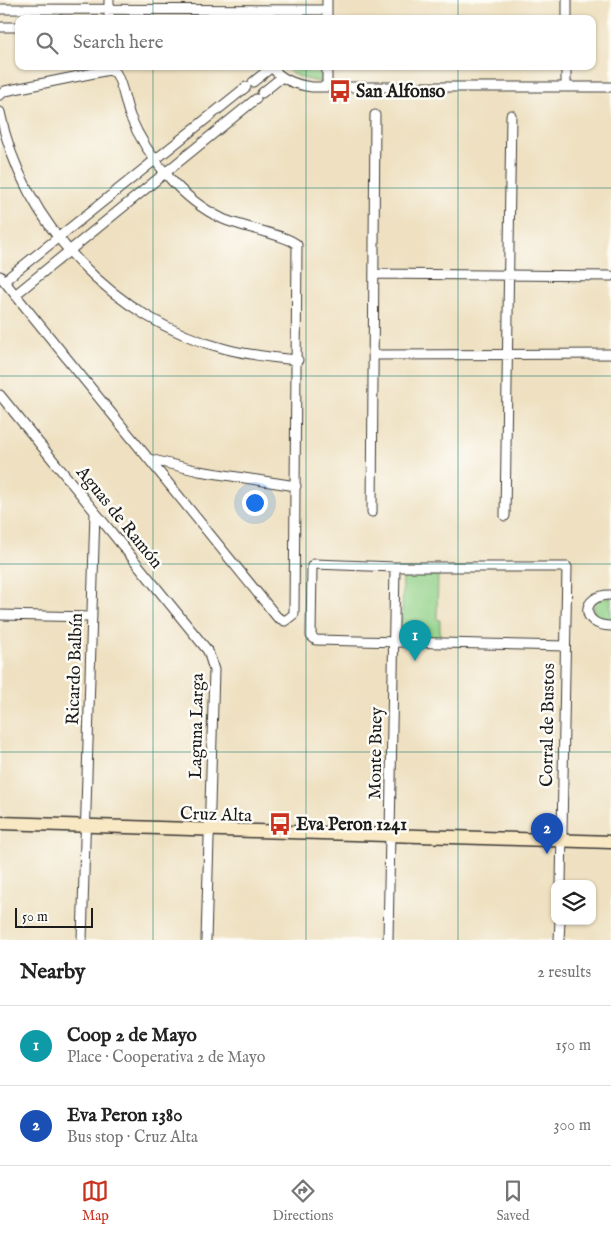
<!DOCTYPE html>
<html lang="en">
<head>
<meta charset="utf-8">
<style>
	body { margin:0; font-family:"IM FELL English",serif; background:#f2f2f2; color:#222 }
	.controls { position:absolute; right:15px; bottom:15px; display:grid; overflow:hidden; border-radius:10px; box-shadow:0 1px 4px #0004 }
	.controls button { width:45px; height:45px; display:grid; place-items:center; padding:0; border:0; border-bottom:1px solid #e0e0e0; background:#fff; color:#222; font:25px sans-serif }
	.scale { position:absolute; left:15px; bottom:12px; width:78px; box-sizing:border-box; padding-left:5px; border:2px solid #1c1c1c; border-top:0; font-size:14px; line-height:18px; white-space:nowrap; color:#1c1c1c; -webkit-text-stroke:4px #fdfcf7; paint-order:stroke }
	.you { position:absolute; left:254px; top:502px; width:18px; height:18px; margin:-12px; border:4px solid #fff; border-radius:50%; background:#1a73e8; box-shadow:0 0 0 8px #1a73e833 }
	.badge { display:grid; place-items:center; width:32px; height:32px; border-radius:50%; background:#c8321e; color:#fff; font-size:16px; font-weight:700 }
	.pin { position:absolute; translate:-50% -41px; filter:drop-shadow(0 1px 2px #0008) }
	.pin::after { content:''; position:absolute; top:26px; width:18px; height:15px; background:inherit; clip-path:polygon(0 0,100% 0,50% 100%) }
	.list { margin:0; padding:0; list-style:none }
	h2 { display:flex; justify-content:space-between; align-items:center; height:65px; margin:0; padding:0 20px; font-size:21px }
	h2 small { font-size:16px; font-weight:400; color:#767676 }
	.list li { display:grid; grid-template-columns:32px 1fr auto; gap:15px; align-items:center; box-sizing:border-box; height:80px; padding:0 20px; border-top:1px solid #e0e0e0 }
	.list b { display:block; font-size:19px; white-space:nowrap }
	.list p { margin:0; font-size:16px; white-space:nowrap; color:#767676 }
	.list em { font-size:16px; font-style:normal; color:#767676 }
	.icon { flex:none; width:28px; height:28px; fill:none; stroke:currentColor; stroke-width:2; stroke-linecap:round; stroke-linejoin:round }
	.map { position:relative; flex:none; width:611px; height:940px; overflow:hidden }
	.search { position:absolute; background:#fff; box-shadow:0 1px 4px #0004; left:15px; right:15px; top:15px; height:55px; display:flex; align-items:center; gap:12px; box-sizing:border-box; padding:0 18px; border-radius:10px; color:#767676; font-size:19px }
	.sheet { height:225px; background:#fff }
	nav { display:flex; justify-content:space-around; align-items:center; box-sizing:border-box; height:70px; border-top:1px solid #e0e0e0; background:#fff; font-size:14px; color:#767676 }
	nav a { display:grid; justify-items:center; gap:2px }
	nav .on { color:#c8321e }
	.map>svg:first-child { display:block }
	.green { fill:#92d188; stroke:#577652 }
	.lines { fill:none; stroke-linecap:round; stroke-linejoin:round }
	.minor-casing { stroke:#3c3935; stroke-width:11 }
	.secondary-casing { stroke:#3c3935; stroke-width:15 }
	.minor { stroke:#fff; stroke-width:9 }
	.secondary { stroke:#f8e8c3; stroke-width:12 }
	.grid { fill:none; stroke:#0f766e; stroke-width:1; stroke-opacity:0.55 }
	.labels { text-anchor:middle; stroke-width:5; stroke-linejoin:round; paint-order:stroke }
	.poi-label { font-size:18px; font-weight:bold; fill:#1c1c1c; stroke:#fdfcf7; text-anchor:start }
	.street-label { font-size:18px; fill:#1c1c1c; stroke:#fdfcf7 }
</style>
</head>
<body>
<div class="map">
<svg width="611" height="940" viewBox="0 0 611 940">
	<rect width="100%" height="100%" fill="#fdfcf7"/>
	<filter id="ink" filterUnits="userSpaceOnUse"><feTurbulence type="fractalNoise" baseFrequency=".02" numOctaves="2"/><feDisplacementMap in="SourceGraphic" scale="10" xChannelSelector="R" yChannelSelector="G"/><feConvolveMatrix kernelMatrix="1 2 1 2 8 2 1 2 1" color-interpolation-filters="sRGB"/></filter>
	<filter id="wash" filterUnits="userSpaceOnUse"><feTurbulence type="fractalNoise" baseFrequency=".0096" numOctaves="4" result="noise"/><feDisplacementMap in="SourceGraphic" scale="20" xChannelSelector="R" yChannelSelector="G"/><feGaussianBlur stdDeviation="1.12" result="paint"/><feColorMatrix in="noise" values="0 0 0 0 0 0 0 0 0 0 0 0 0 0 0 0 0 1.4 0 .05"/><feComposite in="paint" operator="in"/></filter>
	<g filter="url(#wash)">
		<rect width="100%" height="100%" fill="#eee0c0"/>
		<!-- green -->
		<path class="green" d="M284 66H321V82C308 80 292 77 284 66Z
			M403 575H438L437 619 440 620V638L408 637 399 632 398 619H402Z
			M611 597V622L598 619C593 612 592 607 597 600Z"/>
	</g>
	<g filter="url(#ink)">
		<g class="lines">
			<defs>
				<path id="minor" d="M109 0V19
					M0 9 327 10
					M327 19V0
					M567 19V0
					M0 27H19
					M271 66C281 80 296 85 312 87H611
					M327 66V87
					M253 82 272 67
					M566 86V66
					M262 93 282 77
					M0 95 5 91 109 70 116 73C123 86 125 102 130 116 147 157 182 200 223 219 238 226 290 236 297 245L294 614 285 621 277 617 0 276
					M0 112C22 224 115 321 226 349 250 355 274 358 298 360
					M374 274 611 276
					M4 281 246 87
					M15 295 256 99
					M373 355 611 354
					M0 395 208 651 214 670 206 940
					M149 459 199 471 296 486
					M372 512 375 115
					M505 516 511 115
					M611 595C581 594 579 626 611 626
					M0 615 92 617
					M561 884 567 567H395L314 564 312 566 311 636 316 640 565 646
					M82 940 95 512
					M388 940 395 567
					M559 940 560 921"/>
				<path id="secondary" d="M0 823 611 842"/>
			</defs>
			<!-- minor casing -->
			<use href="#minor" class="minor-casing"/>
			<!-- secondary casing -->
			<use href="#secondary" class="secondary-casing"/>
			<!-- minor -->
			<use href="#minor" class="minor"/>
			<!-- secondary -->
			<use href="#secondary" class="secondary"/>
		</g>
	</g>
	<!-- grid -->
	<path class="grid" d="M153 0V19M306 0V19M458 0V19M153 66V940M306 66V940M458 66V940M0 188H611M0 376H611M0 564H611M0 752H611"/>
	<!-- icons -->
	<defs>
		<symbol id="bus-bare" viewBox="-9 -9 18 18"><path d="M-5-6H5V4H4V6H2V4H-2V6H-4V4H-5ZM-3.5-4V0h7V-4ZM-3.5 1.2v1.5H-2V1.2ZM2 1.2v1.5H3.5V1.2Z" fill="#c8321e" stroke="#fdfcf7" stroke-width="2.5" paint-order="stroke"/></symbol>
	</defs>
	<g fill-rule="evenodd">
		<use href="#bus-bare" x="324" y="75" width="32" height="32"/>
		<use href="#bus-bare" x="264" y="808" width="32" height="32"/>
	</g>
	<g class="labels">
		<!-- poi labels -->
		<g class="poi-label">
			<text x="356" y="97">San Alfonso</text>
			<text x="296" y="830">Eva Peron 1241</text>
		</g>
		<!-- street labels -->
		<g class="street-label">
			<text transform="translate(120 517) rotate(51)" y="6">Aguas de Ramón</text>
			<text transform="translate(74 669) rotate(-88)" y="6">Ricardo Balbín</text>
			<text transform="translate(547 725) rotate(-89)" y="6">Corral de Bustos</text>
			<text transform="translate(196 726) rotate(-89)" y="6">Laguna Larga</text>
			<text transform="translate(375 753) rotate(-89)" y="6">Monte Buey</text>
			<text transform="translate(216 814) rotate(2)" y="6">Cruz Alta</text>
		</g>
	</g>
</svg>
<div class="controls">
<button><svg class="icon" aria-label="layers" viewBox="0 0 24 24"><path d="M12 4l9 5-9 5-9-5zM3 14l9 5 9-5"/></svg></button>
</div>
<div class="scale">50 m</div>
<div class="you"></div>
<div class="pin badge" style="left:415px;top:661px;background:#0f9aa8">1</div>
<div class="pin badge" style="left:547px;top:854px;background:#1a4fb4">2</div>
<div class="search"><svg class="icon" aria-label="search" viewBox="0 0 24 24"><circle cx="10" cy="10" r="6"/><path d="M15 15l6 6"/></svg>Search here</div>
</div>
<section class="sheet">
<h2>Nearby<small>2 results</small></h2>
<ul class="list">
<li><span class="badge" style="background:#0f9aa8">1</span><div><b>Coop 2 de Mayo</b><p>Place · Cooperativa 2 de Mayo</p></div><em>150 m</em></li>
<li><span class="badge" style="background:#1a4fb4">2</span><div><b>Eva Peron 1380</b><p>Bus stop · Cruz Alta</p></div><em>300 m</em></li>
</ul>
</section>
<nav>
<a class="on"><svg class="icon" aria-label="map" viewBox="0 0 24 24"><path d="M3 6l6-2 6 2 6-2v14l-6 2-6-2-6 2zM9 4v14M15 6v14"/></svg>Map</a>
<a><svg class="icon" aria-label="directions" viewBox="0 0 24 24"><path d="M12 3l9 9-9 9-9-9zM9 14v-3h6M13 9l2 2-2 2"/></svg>Directions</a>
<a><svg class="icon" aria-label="saved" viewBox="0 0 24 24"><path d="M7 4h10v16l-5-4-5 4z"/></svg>Saved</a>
</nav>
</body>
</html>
